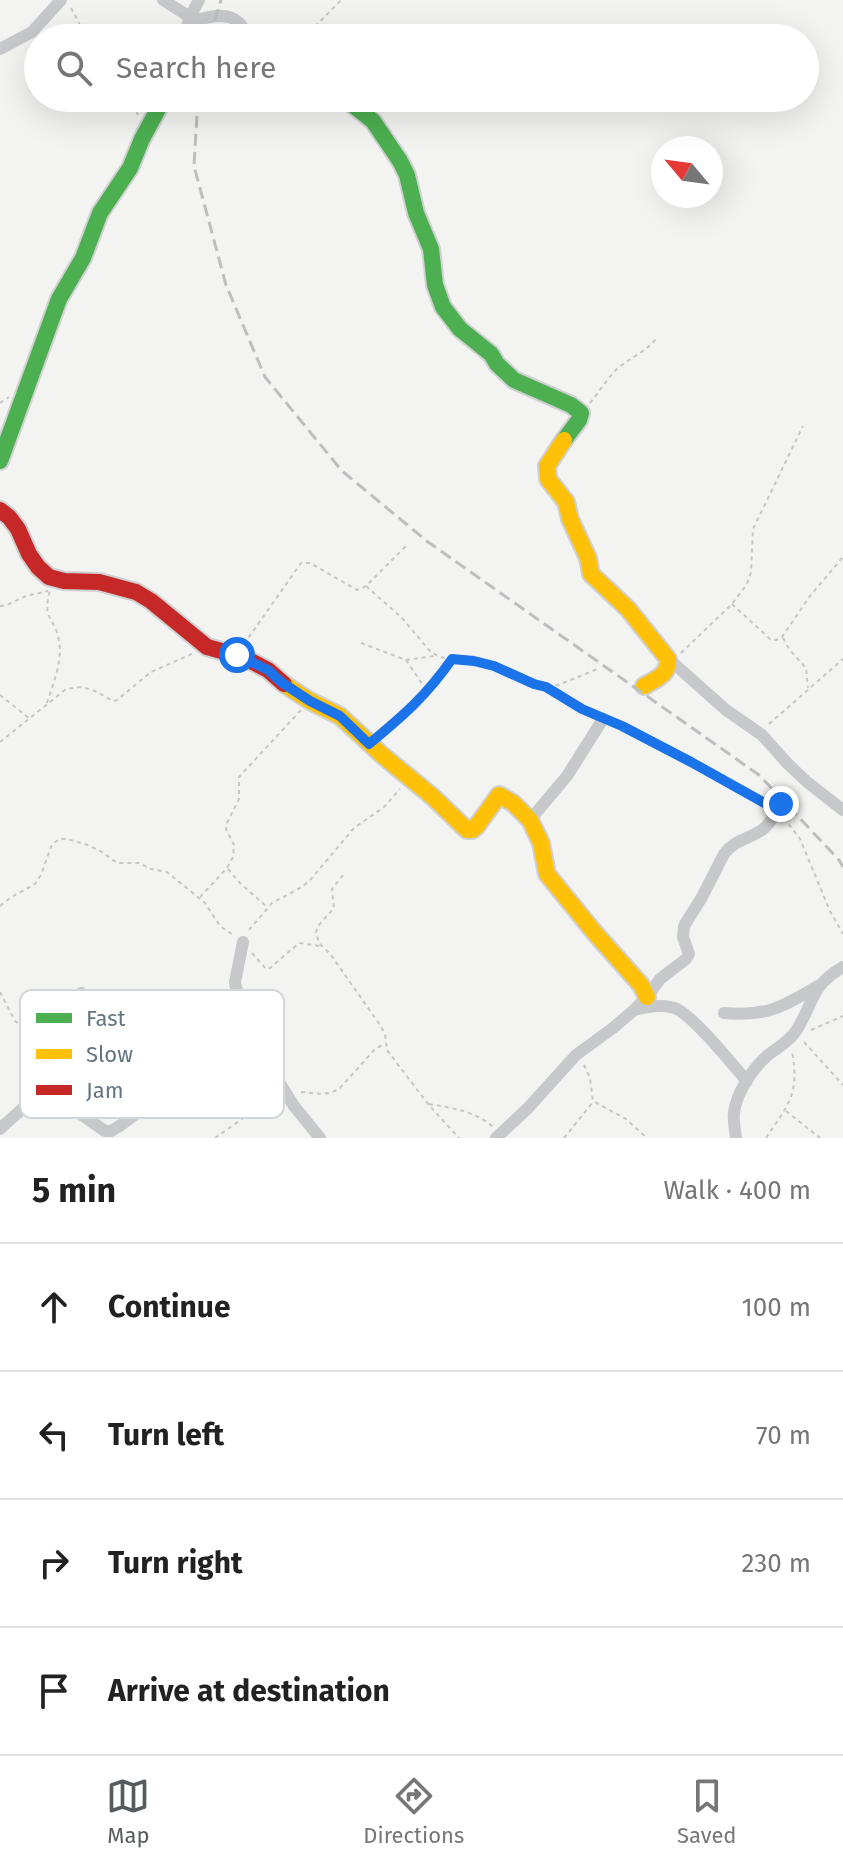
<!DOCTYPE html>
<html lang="en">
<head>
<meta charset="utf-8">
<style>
	body { margin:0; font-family:"Fira Sans",sans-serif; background:#f6f6f6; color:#222 }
	.compass { position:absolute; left:651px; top:136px; width:72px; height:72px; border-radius:50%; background:#fff; box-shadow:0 8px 32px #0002; rotate:299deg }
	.stop { position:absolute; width:24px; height:24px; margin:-18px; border:6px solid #1a73e8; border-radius:50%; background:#fff }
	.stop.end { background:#1a73e8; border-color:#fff; box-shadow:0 2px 8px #0008 }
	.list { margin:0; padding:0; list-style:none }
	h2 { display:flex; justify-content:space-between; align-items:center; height:104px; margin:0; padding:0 32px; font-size:34px }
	h2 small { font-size:26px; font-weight:400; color:#767676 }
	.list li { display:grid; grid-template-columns:52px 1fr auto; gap:24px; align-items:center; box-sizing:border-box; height:128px; padding:0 32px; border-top:2px solid #e0e0e0 }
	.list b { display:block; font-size:30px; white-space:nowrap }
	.list em { font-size:26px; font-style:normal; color:#767676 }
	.icon { flex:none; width:44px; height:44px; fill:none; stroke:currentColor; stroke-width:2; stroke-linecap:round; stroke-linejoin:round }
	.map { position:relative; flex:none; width:843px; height:1138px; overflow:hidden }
	.search { position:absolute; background:#fff; box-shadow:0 8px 32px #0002; left:24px; right:24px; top:24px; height:88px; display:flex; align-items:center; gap:20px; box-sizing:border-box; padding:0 28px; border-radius:44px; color:#767676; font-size:30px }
	.sheet { height:616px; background:#fff }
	nav { display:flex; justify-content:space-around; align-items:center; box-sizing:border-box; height:112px; border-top:2px solid #e0e0e0; background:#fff; font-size:22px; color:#767676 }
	nav a { display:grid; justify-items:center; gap:4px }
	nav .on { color:#565b5e }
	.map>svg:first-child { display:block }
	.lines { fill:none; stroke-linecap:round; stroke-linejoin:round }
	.fast-casing { stroke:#cfd0d1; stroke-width:20 }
	.slow-casing { stroke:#cfd0d1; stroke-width:20 }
	.jam-casing { stroke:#cfd0d1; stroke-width:20 }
	.path { stroke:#c5c6c6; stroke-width:2; stroke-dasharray:4 4; stroke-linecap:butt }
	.street { stroke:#c7c8c9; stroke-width:12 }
	.fast { stroke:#4caf50; stroke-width:16 }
	.slow { stroke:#ffc107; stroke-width:16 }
	.jam { stroke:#c62828; stroke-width:16 }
	.rail { stroke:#bdbebf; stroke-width:3; stroke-dasharray:12 6; stroke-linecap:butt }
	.route { stroke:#1a73e8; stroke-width:10 }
	.key { fill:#fff; stroke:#d0d6d9; stroke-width:2 }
	.key-label { font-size:22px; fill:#647580 }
</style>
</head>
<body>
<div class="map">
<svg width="843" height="1138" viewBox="0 0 843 1138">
	<rect width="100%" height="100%" fill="#f3f3f1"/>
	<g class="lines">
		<defs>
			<path id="fast" d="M344 98 373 121 400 161 407 175 416 213 431 249 435 285 443 307 460 329 491 354 497 364 514 380 571 405 581 413 579 420 564 440
				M0 461 59 299 83 258 100 213 130 168 142 139 164 98"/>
			<path id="slow" d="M564 440 547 466 548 479 566 502 570 519 588 558 591 574 628 609 668 659C669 675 656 679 644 686
				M284 684 310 701 340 716 382 755 433 797 467 830H472L476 827 499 795 513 803 530 820 541 843 547 874 594 932 641 985 647 997"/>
			<path id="jam" d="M0 510 9 517 18 529 29 554 38 567 49 577 64 581 99 582 136 592 151 601 207 647 243 657 268 670 284 684"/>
		</defs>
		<!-- fast casing -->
		<use href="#fast" class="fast-casing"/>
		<!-- slow casing -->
		<use href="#slow" class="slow-casing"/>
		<!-- jam casing -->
		<use href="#jam" class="jam-casing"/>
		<!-- path -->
		<path class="path" d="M71 8 87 38
			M304 38 341 0
			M129 98 138 115
			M0 403 9 397
			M590 403C600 391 608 377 619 367 632 357 645 352 656 339
			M366 586 402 618 430 651 439 657 474 661 494 666 542 687 558 685 600 668
			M732 604 770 639 776 640 782 637 810 596 843 557
			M0 606 7 605 26 596 48 591
			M783 638 789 649 806 668 808 688
			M361 643 406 660 434 656
			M244 644 301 563H310L357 590 366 586 407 545
			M681 653 732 604 747 584 751 572 753 529 803 426
			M406 660 427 691
			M546 687 567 701 593 715
			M0 695 30 719
			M47 703C53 684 63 660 59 640 54 616 42 620 50 590
			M614 723 691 762 766 806
			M769 724 843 659
			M379 736C409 711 429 692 452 660
			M0 742 66 689 82 687 95 691 113 701 117 700 151 672 194 653
			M784 818 800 839 830 911 843 934
			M228 869 241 884 266 906
			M343 875 332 889 334 908 318 926 316 932 319 943 331 955 380 1025 385 1034 387 1050 428 1104 459 1138
			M200 897 227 868 233 857 234 845 226 829 227 823 239 799V777L301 710
			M0 906 10 898 35 884 41 875 52 844 60 839H67L88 845 102 852 117 863H139L151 869 167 872 205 903 220 926 233 935
			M249 930 272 903 302 887 311 879 354 828 384 807 400 789
			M252 953 266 969 270 968 299 943 320 946
			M0 992 15 1021 58 1054
			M811 1030 843 1016
			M804 1042 843 1085
			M584 1065 590 1078 593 1101 626 1119 647 1138
			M301 1092C315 1093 327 1097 340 1088L375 1049 385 1044
			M429 1104C452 1108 475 1111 493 1127
			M786 1111 820 1138
			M215 1138 273 1097
			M564 1138 593 1102
			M766 1138C788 1105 800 1094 792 1052"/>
		<!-- street -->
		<path class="street" d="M163 0 190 17
			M188 23C202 18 226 10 238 22 243 26 246 33 250 38
			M183 38 190 17 199 0
			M0 49 32 32 61 0
			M672 662 726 710 762 735 787 763 807 782 843 810
			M530 820 567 776 603 719
			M634 1010C647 1007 664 1003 677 1009 696 1019 731 1063 747 1081
			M724 1013C766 1017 783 1007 818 986
			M234 1036 277 1079 294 1106 320 1138
			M43 1088 105 1131H111L121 1125 181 1080 234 1036 247 1022C250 1008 236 997 235 982L243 942
			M0 1129C23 1107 61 1079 72 1049 78 1032 78 1011 81 993
			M496 1138 528 1108 576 1055 613 1028 634 1010 647 997 660 979 686 959 689 954 683 937 684 926 702 897 724 854C734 840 749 839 762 830 771 824 775 813 781 804
			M736 1138C735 1130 733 1122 734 1113 736 1093 753 1068 768 1055 778 1047 789 1042 796 1031 814 1003 810 986 843 967"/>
		<!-- fast -->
		<use href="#fast" class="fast"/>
		<!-- slow -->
		<use href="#slow" class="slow"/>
		<!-- jam -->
		<use href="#jam" class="jam"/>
		<!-- rail -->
		<path class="rail" d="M209 38 221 0
			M198 98 194 166 226 285 265 377 342 471 428 542 759 775 839 860 843 867"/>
	</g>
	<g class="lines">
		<!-- route -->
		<path class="route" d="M237 655 268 670 281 682 310 701 340 716 369 744C404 715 426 696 452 659L474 661 494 666 534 684 546 687 582 709 622 726 691 762 777 810 781 804"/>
	</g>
	<!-- legend -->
	<rect x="20" y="990" width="264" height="128" rx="12" class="key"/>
	<rect x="36" y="1013" width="36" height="10" fill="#4caf50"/>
	<rect x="36" y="1049" width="36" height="10" fill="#ffc107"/>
	<rect x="36" y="1085" width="36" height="10" fill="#c62828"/>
	<g class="key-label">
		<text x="86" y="1026">Fast</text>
		<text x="86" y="1062">Slow</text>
		<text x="86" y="1098">Jam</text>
	</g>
</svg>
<svg class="compass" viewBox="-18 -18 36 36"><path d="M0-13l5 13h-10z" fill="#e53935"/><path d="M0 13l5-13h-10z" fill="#767676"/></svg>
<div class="stop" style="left:237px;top:655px"></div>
<div class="stop end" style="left:781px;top:804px"></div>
<div class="search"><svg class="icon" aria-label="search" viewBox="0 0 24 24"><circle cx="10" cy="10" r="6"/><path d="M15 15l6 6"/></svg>Search here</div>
</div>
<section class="sheet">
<h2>5 min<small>Walk · 400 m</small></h2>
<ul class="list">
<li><svg class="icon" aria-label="ahead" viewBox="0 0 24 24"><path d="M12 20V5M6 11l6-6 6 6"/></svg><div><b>Continue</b></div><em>100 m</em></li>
<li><svg class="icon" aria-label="left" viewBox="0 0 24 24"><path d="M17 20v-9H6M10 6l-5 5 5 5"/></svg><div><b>Turn left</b></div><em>70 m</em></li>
<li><svg class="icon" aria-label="right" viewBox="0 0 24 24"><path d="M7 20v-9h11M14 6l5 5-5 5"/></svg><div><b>Turn right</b></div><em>230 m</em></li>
<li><svg class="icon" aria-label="arrive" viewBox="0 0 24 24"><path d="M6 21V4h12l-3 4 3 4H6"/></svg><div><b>Arrive at destination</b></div></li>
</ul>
</section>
<nav>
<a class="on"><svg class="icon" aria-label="map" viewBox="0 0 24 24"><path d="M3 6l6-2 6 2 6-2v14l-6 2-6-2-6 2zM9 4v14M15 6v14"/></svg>Map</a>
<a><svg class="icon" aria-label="directions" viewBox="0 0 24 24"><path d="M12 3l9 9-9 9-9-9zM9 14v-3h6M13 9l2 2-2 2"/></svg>Directions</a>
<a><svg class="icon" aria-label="saved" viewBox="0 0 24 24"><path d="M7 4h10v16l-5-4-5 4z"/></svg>Saved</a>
</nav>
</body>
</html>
